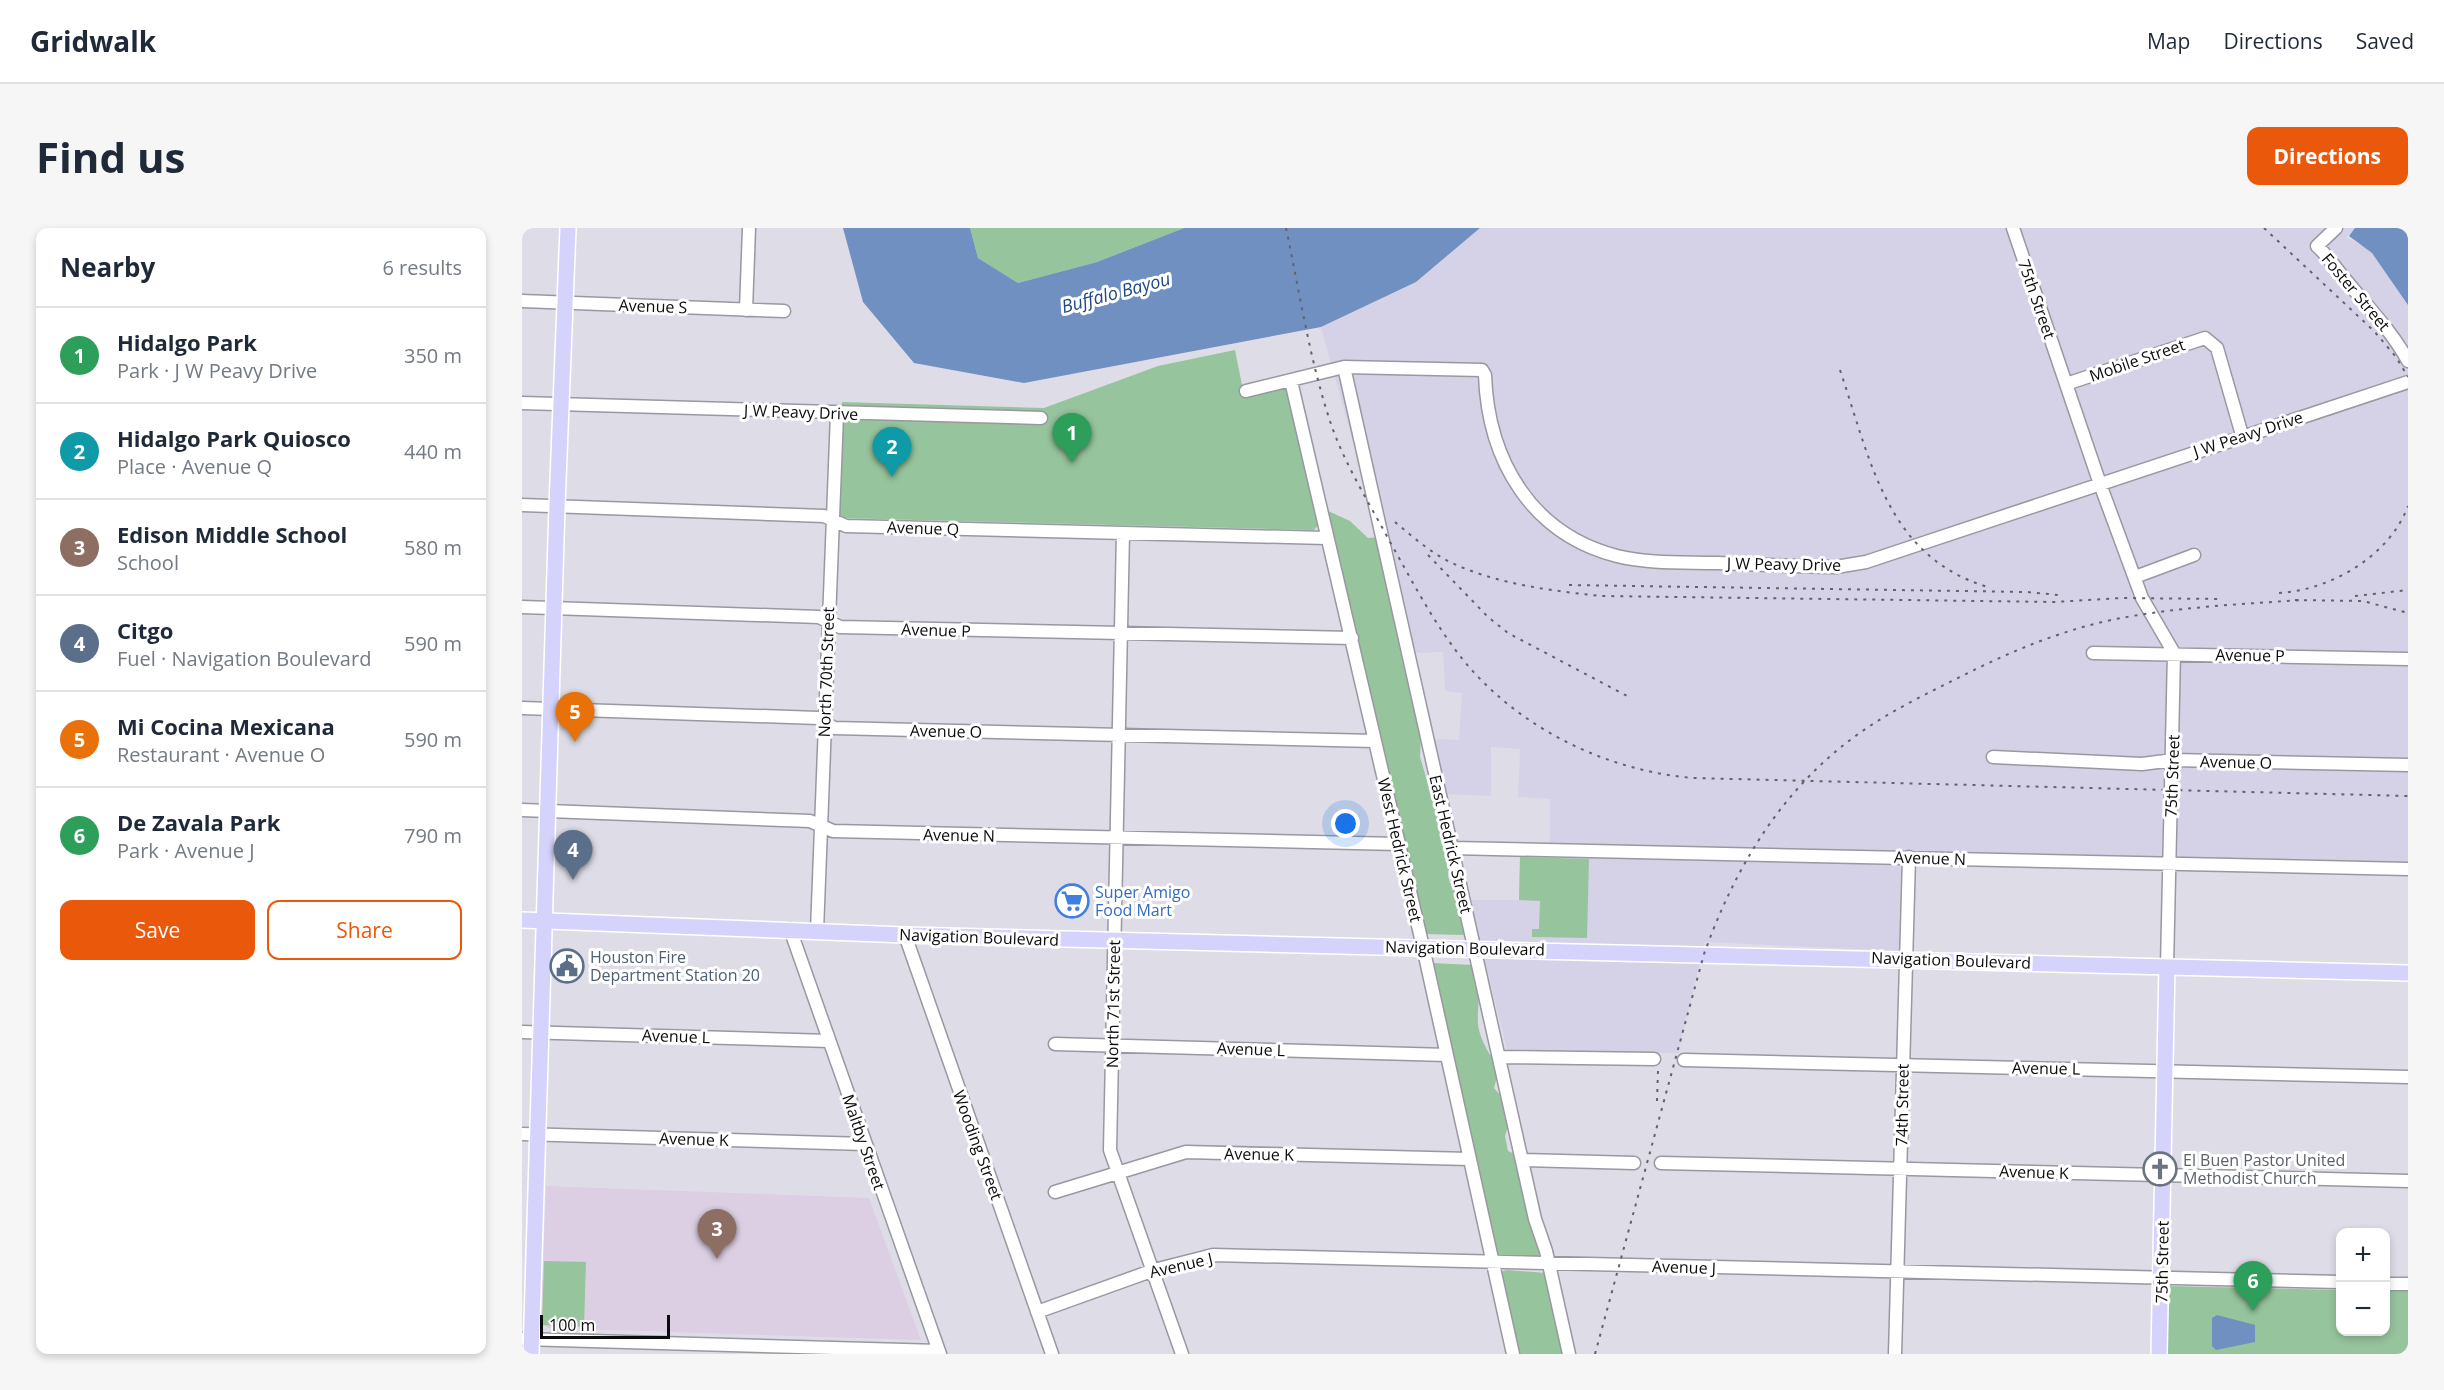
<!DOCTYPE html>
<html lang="en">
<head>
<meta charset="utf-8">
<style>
	body { margin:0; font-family:"Open Sans",sans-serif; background:#f6f6f7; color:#1f2937 }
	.controls { position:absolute; right:18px; bottom:18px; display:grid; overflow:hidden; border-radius:12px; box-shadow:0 3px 9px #0003 }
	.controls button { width:54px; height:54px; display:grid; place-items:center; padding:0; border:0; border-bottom:2px solid #e0e1e3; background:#fff; color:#1f2937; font:30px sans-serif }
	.scale { position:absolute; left:18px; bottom:15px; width:130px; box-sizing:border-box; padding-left:6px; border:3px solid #0b0b0e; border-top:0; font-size:16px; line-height:21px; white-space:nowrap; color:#0b0b0e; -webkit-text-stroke:4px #fff; paint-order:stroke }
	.you { position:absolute; left:824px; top:596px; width:21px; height:21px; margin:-15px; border:4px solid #fff; border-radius:50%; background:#1a73e8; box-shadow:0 0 0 9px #1a73e833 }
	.badge { display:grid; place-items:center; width:39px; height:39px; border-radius:50%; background:#ea580c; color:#fff; font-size:20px; font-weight:700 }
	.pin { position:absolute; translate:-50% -50px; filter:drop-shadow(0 2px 3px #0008) }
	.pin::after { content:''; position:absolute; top:32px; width:21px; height:18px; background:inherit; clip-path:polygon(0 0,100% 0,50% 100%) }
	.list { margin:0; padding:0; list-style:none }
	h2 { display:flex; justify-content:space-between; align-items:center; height:78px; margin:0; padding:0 24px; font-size:26px }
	h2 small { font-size:20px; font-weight:400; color:#747a83 }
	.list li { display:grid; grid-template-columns:39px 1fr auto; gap:18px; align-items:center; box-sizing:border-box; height:96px; padding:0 24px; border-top:2px solid #e0e1e3 }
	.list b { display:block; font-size:22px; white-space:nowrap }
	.list p { margin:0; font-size:20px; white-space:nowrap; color:#747a83 }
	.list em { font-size:20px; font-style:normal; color:#747a83 }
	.actions { display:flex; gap:12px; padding:18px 24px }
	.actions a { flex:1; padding:14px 0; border:2px solid #ea580c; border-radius:12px; text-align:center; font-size:21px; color:#ea580c }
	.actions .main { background:#ea580c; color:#fff }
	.map { position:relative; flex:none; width:1886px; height:1126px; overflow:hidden; border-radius:12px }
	header { display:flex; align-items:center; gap:36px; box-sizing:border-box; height:84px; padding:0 30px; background:#fff; border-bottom:2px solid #e0e1e3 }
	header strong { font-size:28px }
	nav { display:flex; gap:33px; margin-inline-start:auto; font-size:21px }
	.intro { display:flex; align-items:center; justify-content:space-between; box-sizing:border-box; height:144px; padding:0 36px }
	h1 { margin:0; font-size:42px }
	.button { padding:15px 27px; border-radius:12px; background:#ea580c; color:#fff; font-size:21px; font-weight:700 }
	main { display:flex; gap:36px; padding:0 36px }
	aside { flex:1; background:#fff; border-radius:12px; box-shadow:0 3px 9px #0003 }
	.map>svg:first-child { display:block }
	.industrial { fill:#d5d2e7 }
	.education { fill:#dccfe3 }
	.green { fill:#96c49c }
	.water { fill:#6f90c1 }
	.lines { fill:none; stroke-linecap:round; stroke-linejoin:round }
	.minor-casing { stroke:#9898a1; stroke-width:15 }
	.major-casing { stroke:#fff; stroke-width:18 }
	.minor { stroke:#fff; stroke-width:12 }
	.major { stroke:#d5d2fb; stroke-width:15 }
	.rail { stroke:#626268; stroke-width:2; stroke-dasharray:3 6; stroke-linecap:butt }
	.labels { text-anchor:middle; stroke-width:6; stroke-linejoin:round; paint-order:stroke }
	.street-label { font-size:16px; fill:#0b0b0e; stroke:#fff }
	.shop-label { font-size:16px; fill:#366cbe; stroke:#fff; text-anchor:start }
	.service-label { font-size:16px; fill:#4e5e75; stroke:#fff; text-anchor:start }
	.worship-label { font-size:16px; fill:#5b616d; stroke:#fff; text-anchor:start }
	.water-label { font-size:18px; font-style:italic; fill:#1e4886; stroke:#fff }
</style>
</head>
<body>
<header>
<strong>Gridwalk</strong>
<nav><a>Map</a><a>Directions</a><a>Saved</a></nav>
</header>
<div class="intro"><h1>Find us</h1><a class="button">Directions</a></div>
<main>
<aside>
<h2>Nearby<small>6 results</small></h2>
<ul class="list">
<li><span class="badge" style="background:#2e9e5b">1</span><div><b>Hidalgo Park</b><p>Park · J W Peavy Drive</p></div><em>350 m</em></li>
<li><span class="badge" style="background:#0f9aa8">2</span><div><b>Hidalgo Park Quiosco</b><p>Place · Avenue Q</p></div><em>440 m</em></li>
<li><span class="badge" style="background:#8d6e63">3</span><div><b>Edison Middle School</b><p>School</p></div><em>580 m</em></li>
<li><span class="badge" style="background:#5c6f8a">4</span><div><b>Citgo</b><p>Fuel · Navigation Boulevard</p></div><em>590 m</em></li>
<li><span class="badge" style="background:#e8710a">5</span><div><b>Mi Cocina Mexicana</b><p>Restaurant · Avenue O</p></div><em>590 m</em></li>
<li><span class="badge" style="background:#2e9e5b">6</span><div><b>De Zavala Park</b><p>Park · Avenue J</p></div><em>790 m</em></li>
</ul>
<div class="actions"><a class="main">Save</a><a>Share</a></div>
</aside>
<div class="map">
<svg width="1886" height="1126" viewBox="0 0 1886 1126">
	<rect width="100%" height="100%" fill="#dedde7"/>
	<!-- industrial -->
	<path class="industrial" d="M958 0H1833L1824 9 1851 23 1886 76V636L1379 623 1377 723 1183 714 1156 825H986L947 672H997L998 629 1028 615V571L996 569 998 521 969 519V568L922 566 911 520 915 511 937 512 940 465 923 463 921 424 889 425 799 99 894 54Z"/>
	<!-- education -->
	<path class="education" d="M24 958 347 970 399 1112 26 1100 19 1093Z"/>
	<!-- green -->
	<path class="green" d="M448 0H662L575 34 496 55 456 30Z
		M713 122 722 167 765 158 797 296 792 302 314 290 320 174 522 180 636 138Z
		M802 281 828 293 846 310 857 309 899 510 898 529 927 627 928 644 926 648 928 655 932 654 942 707 902 706Z
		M998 629 1067 631 1065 710 1010 709V701H1017L1018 673 997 672Z
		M910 735 951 737C952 745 957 756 957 765 956 795 952 798 968 827L972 828 976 845 972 860 980 869 987 895 983 908 986 923 995 927 1018 1024 1016 1029H976L972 1026Z
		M22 1033 64 1034 62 1099 20 1097Z
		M985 1042 1024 1045 1041 1126H995L978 1049 981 1043Z
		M1645 1058 1818 1062V1104H1864V1063H1886V1126H1643Z"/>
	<!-- water -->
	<path class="water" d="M321 0H448L456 30 496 55 575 34 662 0H958L894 54 799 99 502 155 392 135 341 74Z
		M1833 0H1886V77L1850 25 1827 8Z
		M1695 1087 1733 1097V1114L1694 1122 1690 1118V1090Z"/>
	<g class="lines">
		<defs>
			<path id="minor" d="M1491 0 1578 256 1620 370 1652 425 1645 739
				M1814 0 1795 18C1806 28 1813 39 1822 50 1845 78 1869 102 1886 133
				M0 73 262 83
				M224 82 227 0
				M822 139 1013 991 1024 1023 1047 1126
				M769 153 901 719 991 1126
				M1544 156 1683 110 1695 120 1720 207
				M724 163 822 139 960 142 963 147C966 232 1009 306 1095 328 1127 336 1162 334 1195 335 1235 337 1274 338 1314 339L1344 334 1886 154
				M0 175 519 190
				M0 277 302 288 324 298 804 310
				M601 305 588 922 660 1126
				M1613 349 1672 327
				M0 379 297 389 318 399 830 410
				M1571 425 1886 431
				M0 480 296 490 312 500 852 513
				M1471 529 1620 536 1651 532 1886 537
				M0 582 288 593 311 603 876 616
				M930 620 1886 641
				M268 701 418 1126
				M295 703 315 186
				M383 707 530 1126
				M0 804 307 813
				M533 816 925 827
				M977 829 1132 831
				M1162 832 1886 849
				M0 906 343 916
				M1000 932 1112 935
				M1139 935 1886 953
				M533 964 664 924 947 931
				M1864 1056H1886
				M515 1084 632 1042 691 1027 1818 1054
				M0 1111 417 1123
				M1373 1126 1387 629"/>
			<path id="major" d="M0 692 383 707 1886 745
				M9 1126 35 278 46 0
				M1637 1126 1645 739"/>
		</defs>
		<!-- minor casing -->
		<use href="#minor" class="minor-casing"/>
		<!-- major casing -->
		<use href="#major" class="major-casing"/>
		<!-- minor -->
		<use href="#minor" class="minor"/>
		<!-- major -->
		<use href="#major" class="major"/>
		<!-- rail -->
		<path class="rail" d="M764 0C778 66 788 135 810 199 824 238 847 275 867 312 889 351 910 392 938 428 994 499 1083 543 1172 550L1886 568
			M1742 0 1852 103 1874 129 1886 149
			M1318 142C1348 230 1364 329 1466 359
			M873 294C891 309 909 325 930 335 975 356 1030 363 1080 368L1533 374 1599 370 1701 371
			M906 327 966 389 986 405 1107 469
			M1047 357 1505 364 1536 367
			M1757 365C1808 362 1867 329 1886 278
			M1833 368 1886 362
			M1773 372 1841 373 1886 385
			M1135 873 1136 843
			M1073 1126 1182 726C1214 637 1261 559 1339 504 1369 483 1402 467 1434 451 1487 424 1541 401 1599 390 1658 379 1720 376 1780 372"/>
	</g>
	<!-- icons -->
	<defs>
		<symbol id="supermarket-ring" viewBox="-11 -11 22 22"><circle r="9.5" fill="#fff" stroke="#3f7fe0" stroke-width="1.5"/><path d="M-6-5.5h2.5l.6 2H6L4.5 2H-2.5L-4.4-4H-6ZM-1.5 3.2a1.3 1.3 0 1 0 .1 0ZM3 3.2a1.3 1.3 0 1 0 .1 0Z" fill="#3f7fe0"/></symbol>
		<symbol id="civic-ring" viewBox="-11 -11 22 22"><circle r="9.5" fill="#fff" stroke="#5c6f8a" stroke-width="1.5"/><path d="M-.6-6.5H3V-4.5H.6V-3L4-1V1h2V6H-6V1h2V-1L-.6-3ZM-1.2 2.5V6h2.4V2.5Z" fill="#5c6f8a"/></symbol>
		<symbol id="church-ring" viewBox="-11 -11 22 22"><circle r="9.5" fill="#fff" stroke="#6b7280" stroke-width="1.5"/><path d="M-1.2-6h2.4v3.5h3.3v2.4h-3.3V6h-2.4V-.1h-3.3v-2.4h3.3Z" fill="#6b7280"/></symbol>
	</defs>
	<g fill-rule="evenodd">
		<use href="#supermarket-ring" x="531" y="654" width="38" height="38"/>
		<use href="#civic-ring" x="26" y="719" width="38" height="38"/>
		<use href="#church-ring" x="1619" y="922" width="38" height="38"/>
	</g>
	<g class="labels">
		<!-- street labels -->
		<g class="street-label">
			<text transform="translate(1834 64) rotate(50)" y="6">Foster Street</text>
			<text transform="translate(1515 71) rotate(71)" y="6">75th Street</text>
			<text transform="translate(131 78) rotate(2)" y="6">Avenue S</text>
			<text transform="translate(1615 132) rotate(-19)" y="6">Mobile Street</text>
			<text transform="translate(279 184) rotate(2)" y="6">J W Peavy Drive</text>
			<text transform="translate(1726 206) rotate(-18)" y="6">J W Peavy Drive</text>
			<text transform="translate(401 300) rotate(2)" y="6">Avenue Q</text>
			<text transform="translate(1262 336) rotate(1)" y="6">J W Peavy Drive</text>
			<text transform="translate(414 402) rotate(2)" y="6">Avenue P</text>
			<text transform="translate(1728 427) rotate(1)" y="6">Avenue P</text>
			<text transform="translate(304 444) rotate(-88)" y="6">North 70th Street</text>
			<text transform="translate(424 503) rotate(1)" y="6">Avenue O</text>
			<text transform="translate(1714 534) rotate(1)" y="6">Avenue O</text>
			<text transform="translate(1650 548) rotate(-88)" y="6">75th Street</text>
			<text transform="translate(437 607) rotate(1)" y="6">Avenue N</text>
			<text transform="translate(929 616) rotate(77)" y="6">East Hedrick Street</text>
			<text transform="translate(878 622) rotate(77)" y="6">West Hedrick Street</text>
			<text transform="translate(1408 630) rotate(2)" y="6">Avenue N</text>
			<text transform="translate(457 709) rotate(2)" y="6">Navigation Boulevard</text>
			<text transform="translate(943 720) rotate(1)" y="6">Navigation Boulevard</text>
			<text transform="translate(1429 732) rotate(2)" y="6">Navigation Boulevard</text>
			<text transform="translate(591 776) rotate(-89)" y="6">North 71st Street</text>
			<text transform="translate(154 808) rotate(2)" y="6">Avenue L</text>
			<text transform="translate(729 821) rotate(2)" y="6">Avenue L</text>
			<text transform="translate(1524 840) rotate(1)" y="6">Avenue L</text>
			<text transform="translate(1380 877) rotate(-89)" y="6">74th Street</text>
			<text transform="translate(172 911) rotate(2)" y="6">Avenue K</text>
			<text transform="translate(342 914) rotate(71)" y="6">Maltby Street</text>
			<text transform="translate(456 917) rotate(70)" y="6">Wooding Street</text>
			<text transform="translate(737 926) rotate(1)" y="6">Avenue K</text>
			<text transform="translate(1512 944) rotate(2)" y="6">Avenue K</text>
			<text transform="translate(1640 1034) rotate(-89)" y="6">75th Street</text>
			<text transform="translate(659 1037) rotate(-13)" y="6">Avenue J</text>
			<text transform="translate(1162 1039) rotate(2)" y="6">Avenue J</text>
		</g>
		<!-- shop labels -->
		<g class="shop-label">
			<text x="573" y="670">Super Amigo<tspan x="573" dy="18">Food Mart</tspan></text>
		</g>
		<!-- service labels -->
		<g class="service-label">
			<text x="68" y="735">Houston Fire<tspan x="68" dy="18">Department Station 20</tspan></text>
		</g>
		<!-- worship labels -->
		<g class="worship-label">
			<text x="1661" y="938">El Buen Pastor United<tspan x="1661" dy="18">Methodist Church</tspan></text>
		</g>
		<!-- water labels -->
		<g class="water-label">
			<text transform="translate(594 65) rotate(-15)" y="6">Buffalo Bayou</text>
		</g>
	</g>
</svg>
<div class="controls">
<button>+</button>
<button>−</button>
</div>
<div class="scale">100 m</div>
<div class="you"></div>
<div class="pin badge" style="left:550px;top:235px;background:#2e9e5b">1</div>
<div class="pin badge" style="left:370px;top:249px;background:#0f9aa8">2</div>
<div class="pin badge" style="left:195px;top:1031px;background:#8d6e63">3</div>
<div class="pin badge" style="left:51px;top:652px;background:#5c6f8a">4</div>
<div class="pin badge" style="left:53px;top:514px;background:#e8710a">5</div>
<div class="pin badge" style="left:1731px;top:1083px;background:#2e9e5b">6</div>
</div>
</main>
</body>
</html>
